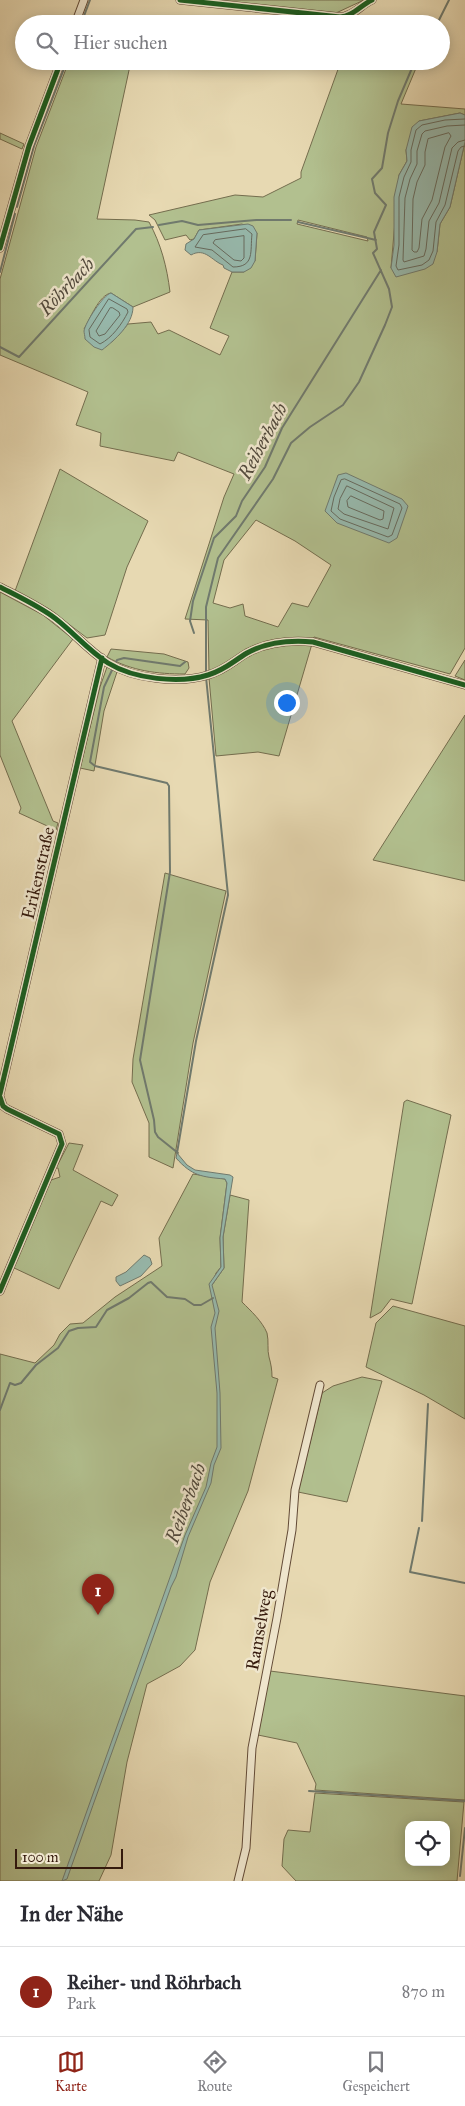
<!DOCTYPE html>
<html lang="de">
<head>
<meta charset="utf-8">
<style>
	body { margin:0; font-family:"IM FELL Great Primer",serif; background:#f2f2f3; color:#2b2b33 }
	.controls { position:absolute; right:15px; bottom:15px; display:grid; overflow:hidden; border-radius:10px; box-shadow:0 2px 12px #0003 }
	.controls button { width:45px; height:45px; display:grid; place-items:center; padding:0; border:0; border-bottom:1px solid #e1e1e2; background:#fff; color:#2b2b33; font:25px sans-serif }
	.scale { position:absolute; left:15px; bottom:12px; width:108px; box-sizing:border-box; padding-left:5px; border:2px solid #351a0d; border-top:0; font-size:14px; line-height:18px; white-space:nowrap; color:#351a0d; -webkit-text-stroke:4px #efe6cd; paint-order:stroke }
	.you { position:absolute; left:286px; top:702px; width:18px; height:18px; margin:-12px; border:4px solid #fff; border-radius:50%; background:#1a73e8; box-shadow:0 0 0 8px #1a73e833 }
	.badge { display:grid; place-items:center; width:32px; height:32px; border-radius:50%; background:#8f2418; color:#fff; font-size:16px; font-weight:700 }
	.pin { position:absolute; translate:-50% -41px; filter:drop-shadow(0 1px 2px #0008) }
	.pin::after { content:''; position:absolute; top:26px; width:18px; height:15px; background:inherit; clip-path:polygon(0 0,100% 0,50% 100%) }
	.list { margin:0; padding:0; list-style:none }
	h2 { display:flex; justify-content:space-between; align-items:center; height:65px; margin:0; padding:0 20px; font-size:21px }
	h2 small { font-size:16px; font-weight:400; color:#7c7c81 }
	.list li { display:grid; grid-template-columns:32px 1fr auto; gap:15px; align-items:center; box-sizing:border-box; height:90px; padding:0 20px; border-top:1px solid #e1e1e2 }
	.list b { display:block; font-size:19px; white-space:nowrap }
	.list p { margin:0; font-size:16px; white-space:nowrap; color:#7c7c81 }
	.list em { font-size:16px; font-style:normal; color:#7c7c81 }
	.icon { flex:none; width:28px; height:28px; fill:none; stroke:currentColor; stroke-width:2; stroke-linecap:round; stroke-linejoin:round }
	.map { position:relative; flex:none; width:465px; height:1881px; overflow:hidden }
	.search { position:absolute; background:#fff; box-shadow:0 2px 12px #0003; left:15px; right:15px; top:15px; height:55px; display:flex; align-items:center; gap:12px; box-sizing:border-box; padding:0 18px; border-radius:28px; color:#7c7c81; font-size:19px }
	.sheet { height:155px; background:#fff }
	nav { display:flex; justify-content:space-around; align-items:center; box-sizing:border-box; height:70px; border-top:1px solid #e1e1e2; background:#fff; font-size:14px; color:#7c7c81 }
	nav a { display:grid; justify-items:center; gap:2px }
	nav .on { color:#8f2418 }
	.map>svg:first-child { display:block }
	.green { fill:#b2c08f; stroke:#746d4e; fill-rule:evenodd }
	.water { fill:#97baae; stroke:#707a6e }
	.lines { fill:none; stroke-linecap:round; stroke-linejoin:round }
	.shore { stroke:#666a5e; stroke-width:1 }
	.stream { stroke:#707a6e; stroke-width:2 }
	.street-casing { stroke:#624a36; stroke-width:9 }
	.street { stroke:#efe6cd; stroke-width:7 }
	.cycleway-casing { stroke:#efe6cd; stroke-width:8 }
	.cycleway { stroke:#1b5e20; stroke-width:5 }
	.labels { text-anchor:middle; stroke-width:5; stroke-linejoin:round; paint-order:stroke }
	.street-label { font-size:18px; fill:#351a0d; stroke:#efe6cd }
	.water-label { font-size:19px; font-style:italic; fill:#524a3d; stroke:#efe6cd }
</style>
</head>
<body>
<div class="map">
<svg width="465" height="1881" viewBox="0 0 465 1881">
	<rect width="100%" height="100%" fill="#e7d9b2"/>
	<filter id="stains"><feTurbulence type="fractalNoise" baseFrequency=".004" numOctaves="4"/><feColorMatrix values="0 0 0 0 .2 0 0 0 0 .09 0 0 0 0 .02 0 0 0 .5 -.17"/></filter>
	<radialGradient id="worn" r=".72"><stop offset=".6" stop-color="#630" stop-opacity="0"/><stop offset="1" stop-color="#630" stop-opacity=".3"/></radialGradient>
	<!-- green -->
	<path class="green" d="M205 0H364L336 13Z
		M69 61H131L97 219 135 220 149 222C161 244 167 267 170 292L133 307 111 293C99 295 90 319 84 329L112 342 128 324 151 322 158 334 169 330 220 355 229 336 210 328 232 272H244L255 261 257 233 242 224 199 230 194 239 190 240 186 235 165 240 155 220 149 215 235 195 263 197 301 178V172L341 61H419L401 104 465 109V115L460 113 419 121 406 150 407 161 399 175 391 268 437 252 440 224 450 207 465 142V648L450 674 314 637 279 756 258 752 216 756 209 678 223 673 239 663 236 658 209 672 208 620 185 619 224 497 234 474 178 452 174 461 100 446 101 433 76 425 88 392 0 355V279L36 147ZM298 220 367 237 368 241 297 224ZM256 520 295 541 331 565 308 607 292 603 278 627 245 616 243 604 230 608 213 603 224 560Z
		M0 133 24 144 22 149 0 139Z
		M60 469 148 521 127 567 105 635 87 638 49 609 15 591Z
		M0 592 43 615 73 639 12 721 53 821 58 823 56 830 19 813 21 808 0 755Z
		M111 649 164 654 188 662 189 668 185 674C157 674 132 671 107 657Z
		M465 660V680L455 676Z
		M107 667 117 672 104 711 94 771 80 768 100 687Z
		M465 715V881L373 860Z
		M165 873 226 891 193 1043 173 1168 149 1157V1123L132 1082 133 1059Z
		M407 1100 451 1115 412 1304 391 1299 381 1312 370 1318 404 1102Z
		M69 1143 83 1145 73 1170 118 1195 112 1206 101 1201 59 1289 12 1267 51 1180 60 1177 58 1168H56Z
		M193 1174 225 1179 227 1183 220 1238 221 1267 216 1273 212 1285 224 1268 223 1237 230 1195 249 1200 242 1302C251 1311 262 1321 267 1333 269 1341 267 1350 269 1357 271 1364 272 1370 272 1377L278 1379 248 1491 210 1582 195 1650 180 1666 147 1684 127 1762 111 1855 99 1881H0V1354L35 1363 54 1345 60 1334 70 1324 83 1323 115 1297 162 1266 159 1238Z
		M393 1306 465 1326V1419L424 1395 366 1367 376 1323Z
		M362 1377 382 1381 347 1502 298 1492 322 1393 333 1386Z
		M270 1671 465 1696V1800L315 1790 316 1784 297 1743 258 1735Z
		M315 1793 464 1802 457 1881H296L282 1866 284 1839 288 1830 310 1832ZM409 1825H446V1862H409Z"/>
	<!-- water -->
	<path class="water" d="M460 113 465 115V142L450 207 440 224 437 252 433 264 425 269 396 277 391 268 394 245V197L399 175 407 161 406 150 412 127 419 121Z
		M248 224 253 226 257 233 255 261 251 268 244 272H232L224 268 223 265C212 261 205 247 191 255L185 250 186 244 194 239 199 230Z
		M111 293 133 307C133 324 115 340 102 350L94 347 85 339C85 336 84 333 84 331 85 323 103 295 111 293Z
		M346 473 402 499 408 506 397 538 389 543 337 523 325 511 338 475Z
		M177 1153 187 1165 195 1170 230 1175 233 1177 223 1237 224 1268 212 1285 219 1311 215 1328 220 1393 221 1448 214 1465 211 1483 188 1537 176 1577 171 1587C137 1684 101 1781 67 1879L62 1881 185 1535 206 1487 211 1463 217 1447V1393L211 1327 215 1313 209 1284 221 1267 220 1238 227 1183 225 1179C202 1177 192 1176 176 1158Z
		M144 1255 150 1258 152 1264 141 1276 120 1286 116 1281V1277L126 1272Z"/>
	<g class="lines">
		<!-- shore -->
		<path class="shore" d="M465 119 445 120 422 125 416 130 411 150V162L404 177 399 197V245L396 266 398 270 422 265 429 260 433 251 436 222 445 205 458 151 461 147 465 146
			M465 125 447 126 425 131 422 134 417 151V164L410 179 405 198 403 260 404 262 424 256 426 249 429 221 439 203 452 148 458 142 465 140
			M449 133 451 136 445 147 432 200 422 219 419 248 417 252H414L412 250 413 199 417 182 425 165V152L428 139Z
			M246 229 252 234C250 251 255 267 233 267L212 250 195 247 203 235Z
			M244 236V258L241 261 234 260 213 243 215 240Z
			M109 299 127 309 128 312C122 324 112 338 100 344L90 337 89 330Z
			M113 308 119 312 120 315 105 334 99 336 96 331 110 308Z
			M345 479 400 504 402 508 392 535 388 537 340 519 331 511 334 497 341 480Z
			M347 486 394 508 388 529 344 514 338 509 340 499Z
			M351 496 384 511 383 519 380 520 348 507 347 501Z"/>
		<!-- stream -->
		<path class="stream" d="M81 24 90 0
			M437 24 449 0
			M17 207 34 146 67 61
			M298 222 376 240
			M159 225 182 221 198 225 256 220H291
			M0 272 15 214
			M0 347 19 357 136 229 153 227
			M194 633 190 621 193 601 214 538 236 516 242 501 265 467 282 428 381 270
			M115 664 117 660 124 658 180 666 185 662
			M113 668 104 687 90 762 95 766 167 783 169 786 170 872 140 1060 154 1120 155 1132 158 1137 178 1153
			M206 672V607L218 558 273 479 291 443 310 427 343 405 359 382 385 325 392 307 389 289 373 253 377 249 374 232 386 205 375 193 372 179 382 168 388 133 398 101 415 61
			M177 1153 196 1041 228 895 206 677
			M0 1410 10 1383 15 1385 21 1383 36 1365 58 1348 69 1331 78 1328 96 1327 107 1310 129 1298 148 1283 151 1282 167 1297 185 1299 194 1305H201L213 1298
			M422 1521 428 1404
			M419 1528 410 1572 465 1583
			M309 1791 465 1801
			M460 1876 465 1828"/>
		<defs>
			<path id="street" d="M180 0 340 17C352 17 361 5 372 0
				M75 24 84 0
				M0 248 29 146 61 61
				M0 587C19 597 39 606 56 619 74 633 89 651 108 663 134 679 179 684 208 675 225 670 232 662 247 653 267 642 290 640 313 642L465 685
				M0 1094 102 658
				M0 1097 3 1106 7 1109 59 1134 62 1144 0 1291
				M238 1881 246 1848 252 1748 277 1618 292 1530 295 1490 320 1385"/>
		</defs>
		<!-- street casing -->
		<use href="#street" class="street-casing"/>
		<!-- street -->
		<use href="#street" class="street"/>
		<defs>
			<path id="cycleway" d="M180 0 340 17C352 17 361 5 372 0
				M0 248 29 146 61 61
				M0 587C19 597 39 606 56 619 74 633 89 651 108 663 134 679 179 684 208 675 225 670 232 662 247 653 267 642 290 640 313 642L465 685
				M0 1094 102 658
				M0 1097 3 1106 7 1109 59 1134 62 1144 0 1291"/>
		</defs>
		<!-- cycleway casing -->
		<use href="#cycleway" class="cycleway-casing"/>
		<!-- cycleway -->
		<use href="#cycleway" class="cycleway"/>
	</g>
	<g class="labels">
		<!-- street labels -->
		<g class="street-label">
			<text transform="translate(38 873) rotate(-77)" y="6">Erikenstraße</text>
			<text transform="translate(259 1630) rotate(-80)" y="6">Ramselweg</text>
		</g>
		<!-- water labels -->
		<g class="water-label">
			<text transform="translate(66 286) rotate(-47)" y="7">Röhrbach</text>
			<text transform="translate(262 441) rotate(-62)" y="7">Reiherbach</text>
			<text transform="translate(185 1503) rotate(-70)" y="7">Reiherbach</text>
		</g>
	</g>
	<rect width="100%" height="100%" filter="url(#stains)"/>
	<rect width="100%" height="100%" fill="url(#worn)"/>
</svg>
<div class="controls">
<button><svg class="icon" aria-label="locate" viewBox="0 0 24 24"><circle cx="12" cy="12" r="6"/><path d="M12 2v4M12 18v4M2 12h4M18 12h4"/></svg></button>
</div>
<div class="scale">100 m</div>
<div class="you"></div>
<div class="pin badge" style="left:98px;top:1615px">1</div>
<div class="search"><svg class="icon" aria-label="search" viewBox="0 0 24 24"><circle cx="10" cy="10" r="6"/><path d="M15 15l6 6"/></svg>Hier suchen</div>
</div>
<section class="sheet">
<h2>In der Nähe<small></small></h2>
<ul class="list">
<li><span class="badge">1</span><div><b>Reiher- und Röhrbach</b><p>Park</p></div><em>870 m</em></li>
</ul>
</section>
<nav>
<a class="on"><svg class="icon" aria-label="map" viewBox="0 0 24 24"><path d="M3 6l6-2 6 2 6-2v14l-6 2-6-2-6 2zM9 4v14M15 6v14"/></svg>Karte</a>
<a><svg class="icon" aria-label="directions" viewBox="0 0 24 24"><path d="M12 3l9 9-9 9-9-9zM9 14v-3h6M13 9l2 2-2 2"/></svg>Route</a>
<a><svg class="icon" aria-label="saved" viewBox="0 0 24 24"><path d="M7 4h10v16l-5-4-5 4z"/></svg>Gespeichert</a>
</nav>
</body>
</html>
